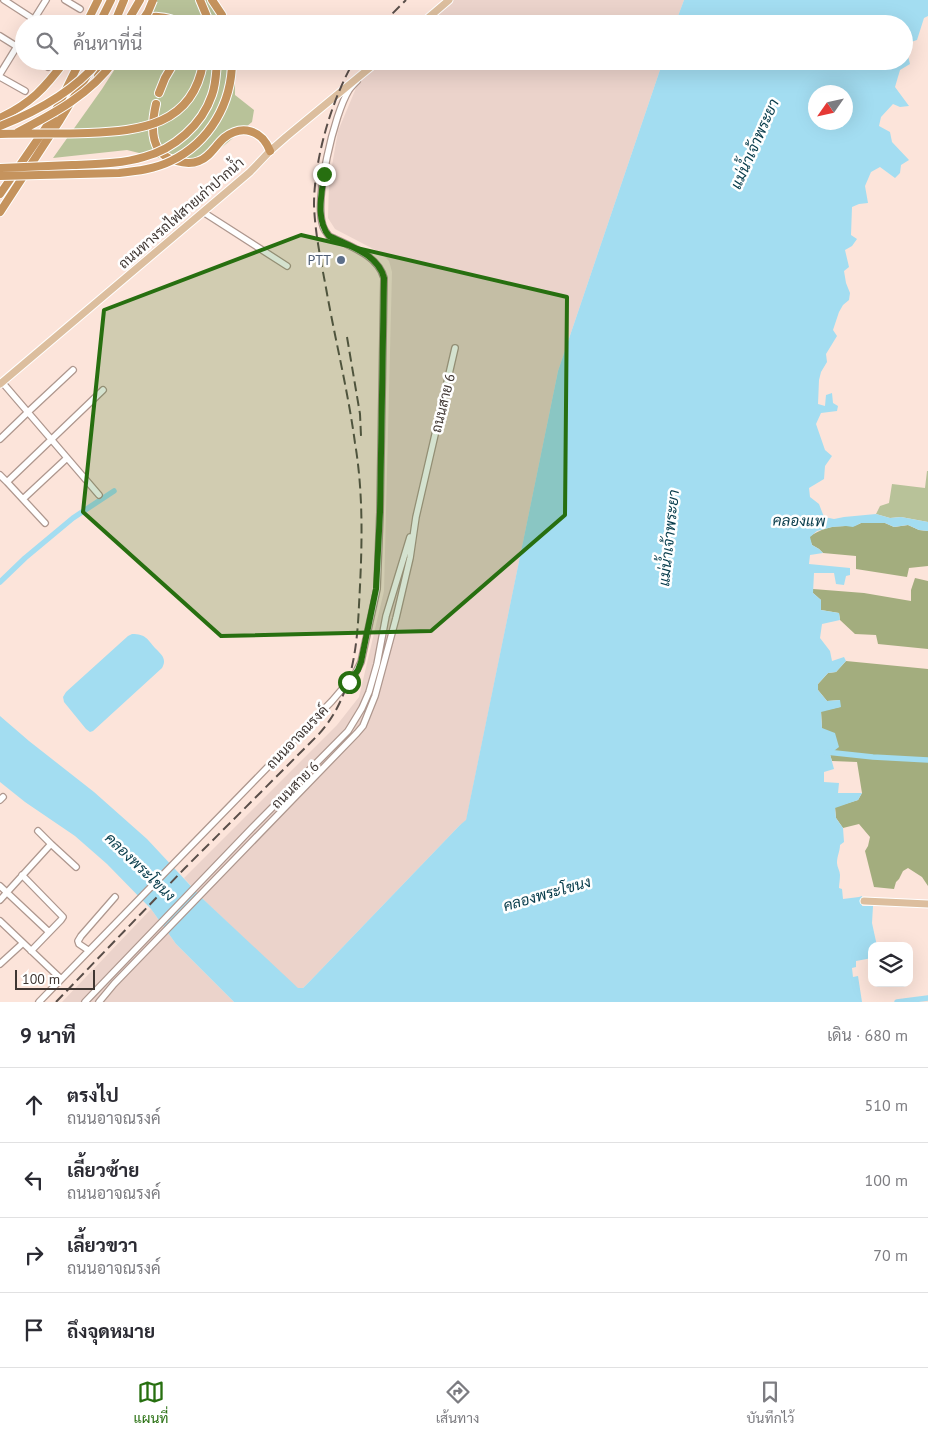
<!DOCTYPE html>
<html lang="th">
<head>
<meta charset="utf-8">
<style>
	body { margin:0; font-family:"PT Sans",Sarabun,sans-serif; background:#f2f2f3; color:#2b2b33 }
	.controls { position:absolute; right:15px; bottom:15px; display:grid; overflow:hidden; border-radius:10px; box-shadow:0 5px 20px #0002 }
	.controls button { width:45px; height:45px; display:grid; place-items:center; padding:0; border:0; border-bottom:1px solid #e1e1e2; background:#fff; color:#2b2b33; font:25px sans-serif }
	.compass { position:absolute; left:808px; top:85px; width:45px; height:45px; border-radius:50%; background:#fff; box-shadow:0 5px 20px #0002; rotate:236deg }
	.scale { position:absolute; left:15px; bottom:12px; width:80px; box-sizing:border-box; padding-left:5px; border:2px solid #3f3632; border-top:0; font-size:14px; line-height:18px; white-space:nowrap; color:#3f3632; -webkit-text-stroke:4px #fff; paint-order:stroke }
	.stop { position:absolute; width:15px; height:15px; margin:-11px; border:4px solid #276f10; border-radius:50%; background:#fff }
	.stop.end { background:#276f10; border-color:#fff; box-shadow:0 1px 5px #0008 }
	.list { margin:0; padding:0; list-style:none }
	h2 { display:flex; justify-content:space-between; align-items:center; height:65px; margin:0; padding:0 20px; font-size:21px }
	h2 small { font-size:16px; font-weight:400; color:#7c7c81 }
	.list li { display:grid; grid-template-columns:32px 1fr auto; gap:15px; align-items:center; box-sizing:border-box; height:75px; padding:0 20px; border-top:1px solid #e1e1e2 }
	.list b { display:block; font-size:19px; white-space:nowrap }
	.list p { margin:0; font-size:16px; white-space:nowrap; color:#7c7c81 }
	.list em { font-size:16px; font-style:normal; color:#7c7c81 }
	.icon { flex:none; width:28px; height:28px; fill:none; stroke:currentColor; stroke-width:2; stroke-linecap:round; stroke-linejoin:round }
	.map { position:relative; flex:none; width:928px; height:1002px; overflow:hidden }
	.search { position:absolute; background:#fff; box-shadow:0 5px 20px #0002; left:15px; right:15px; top:15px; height:55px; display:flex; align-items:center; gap:12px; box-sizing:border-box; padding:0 18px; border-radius:28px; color:#7c7c81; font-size:19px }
	.sheet { height:365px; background:#fff }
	nav { display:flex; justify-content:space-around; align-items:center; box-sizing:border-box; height:70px; border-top:1px solid #e1e1e2; background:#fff; font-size:14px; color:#7c7c81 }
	nav a { display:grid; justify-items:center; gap:2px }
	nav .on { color:#276f10 }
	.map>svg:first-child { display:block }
	.industrial { fill:#ebd3cb }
	.green { fill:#b8c299 }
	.forest { fill:#a3ad7e }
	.water { fill:#a3ddf1; fill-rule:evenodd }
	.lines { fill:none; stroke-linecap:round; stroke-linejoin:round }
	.canal { stroke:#a3ddf1; stroke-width:5.5 }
	.minor-casing { stroke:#ae978e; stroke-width:8 }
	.major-casing { stroke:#fff; stroke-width:9 }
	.highway-casing { stroke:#fff; stroke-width:10 }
	.minor { stroke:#fff; stroke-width:5.5 }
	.major { stroke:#dcbe9e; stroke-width:7 }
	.highway { stroke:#c5935d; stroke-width:8 }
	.rail { stroke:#594e49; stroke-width:2; stroke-dasharray:10 5; stroke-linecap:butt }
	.highway-bridge-casing { stroke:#fff; stroke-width:10; stroke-linecap:butt }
	.highway-bridge { stroke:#c5935d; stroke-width:8 }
	.route { stroke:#276f10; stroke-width:6 }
	.marked { fill:#276f10; fill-opacity:0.2; stroke:#276f10; stroke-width:4; stroke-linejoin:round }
	.service-dot { fill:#5c6f8a; stroke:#fff; stroke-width:2 }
	.labels { text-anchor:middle; stroke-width:5; stroke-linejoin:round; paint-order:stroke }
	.street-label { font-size:14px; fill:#3f3632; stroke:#fff }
	.service-label { font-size:14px; fill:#4e5e75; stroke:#fff; text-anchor:end }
	.water-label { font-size:15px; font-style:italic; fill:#063b4a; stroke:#fff }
</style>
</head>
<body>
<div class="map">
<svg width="928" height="1002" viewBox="0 0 928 1002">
	<rect width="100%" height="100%" fill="#fce4da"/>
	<!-- industrial -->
	<path class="industrial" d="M453 0H684L675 24H425Z
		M381 61H663L558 371 466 821 460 825 311 980 303 988 300 989 295 987 203 899 184 878 337 725 359 697 384 591 392 272 389 261 381 253 335 229 328 218 329 183 338 131 359 81Z
		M151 909 176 944 234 1002H62Z"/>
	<!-- green -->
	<path class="green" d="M157 0H216L228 17 230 24H143Z
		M120 61H235V95L254 110 252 122 202 164H183L127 150 53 158 102 89Z
		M927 471H928V522L901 517 890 518 876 514 880 506 889 503 892 484 925 488Z"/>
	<!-- forest -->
	<path class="forest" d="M861 523H885L894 527 908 525 919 530 928 531V566L909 568 907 577 856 569V556L823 553 819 549 812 545 809 537C820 529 832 526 845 526 853 526 853 527 861 523Z
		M915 578 928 581V649L878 644 876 635 855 634 840 620 839 613 821 610V600L813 593V589L864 593 911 601V590Z
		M846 661 928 669V886L922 877 908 868 903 871 899 879 896 882 894 889 874 887 865 851 868 846 870 837 859 824 843 828 836 818 835 807 858 800 862 793 857 762 832 761 822 728 821 711 840 707V700L827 701 818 690V684L828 673 836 672Z"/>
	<!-- water -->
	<path class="water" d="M684 0H928V16L924 18 917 40 911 42 906 48 910 64 900 70 895 87 909 106 900 107 893 104 881 117 879 126 890 132 892 142 909 160 901 165 900 173 895 178 880 167 871 172 865 186 868 203 859 204 852 207 851 235 857 239 852 246 845 250 849 267 844 271 846 283 850 293 849 300 843 305 839 312 833 330 837 336 826 354 827 362 821 372 819 380 818 404 825 406 826 395 832 393 833 403 838 406 837 411 821 413 816 424 825 450 832 456 825 466 824 479 809 488 810 497 819 504 824 517 834 519 844 517 876 514 890 518 901 517 928 522V531L919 530 908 525 894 527 885 523H861L853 527 846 526 832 527 817 531 810 537 812 545 819 549 823 553 810 555 809 564 850 568V575L846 576 844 585 836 584 834 573H814L813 593 821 600V610L839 613 840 620 822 624 820 638 830 651 832 661 844 657 846 661 836 672 828 673 818 684V690L827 701 840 700 841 707 821 712 822 728 835 733 839 747 830 754 834 769 824 772V782L839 783 838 793H862L858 800 835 808 836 818 843 828 844 842 840 845C840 851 837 856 837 863 837 867 840 871 840 875 840 880 839 884 839 888L842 889 843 899 859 897 862 896V906H873L872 923 877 946H872V958L856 961V967L852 968 853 977 858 976 862 1002H234L176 944 151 909 107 864 75 836 25 802 0 782V716L29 741 94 792 147 839 203 899 298 988H303L311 980 460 825 466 820 558 371 663 61H904V24H675ZM816 92H846V122H816Z
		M132 634C146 634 147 639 155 648 162 655 167 659 162 668L93 731 90 732 86 729 64 702 63 697 66 692 128 636Z"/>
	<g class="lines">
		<!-- canal -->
		<path class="canal" d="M0 582 25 558 73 518 114 491
			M826 752 873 757 928 760
			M897 1002 928 998"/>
		<defs>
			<path id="minor" d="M4 0 41 24
				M65 0 80 9
				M31 24 46 0
				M0 36 24 51
				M40 61 48 67
				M0 74 24 35
				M0 77 25 91
				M203 212 287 266
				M2 382 99 495
				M0 439 28 412 73 370
				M0 475 7 482
				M23 499 67 458
				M45 523 7 482 103 390
				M0 800 3 797
				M38 831 51 844
				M22 875 63 917 61 920 31 951
				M0 886 49 932
				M0 900 51 844 76 867
				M0 921 61 979
				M88 950 79 944 78 941 81 936 115 897
				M0 964 23 943
				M39 1002 332 701 355 674 361 662 377 589 380 512 384 278C378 255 349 246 329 236 327 233 324 230 323 226 314 200 334 114 349 90 351 87 354 84 357 81
				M85 1002 252 828 348 731 362 708 369 692 377 664 386 616 410 537
				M99 1002 114 984 357 733 363 726 375 696 396 618 410 558 416 517 455 348"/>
			<path id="major" d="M421 24 449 0
				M0 384 203 212 250 172 270 151 286 137 378 61
				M864 901 928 904"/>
			<path id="highway" d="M200 0 210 24
				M212 0 222 15 225 24
				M86 24 98 0
				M99 24 111 0
				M114 24 124 0
				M126 24 140 0
				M135 24C148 13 168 16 182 24
				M98 76 108 61
				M159 93 165 78 175 61
				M156 104C151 126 149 154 176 161 183 163 192 164 199 161 210 157 215 146 224 138 242 124 262 130 270 151
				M0 118C31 103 44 89 65 61
				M0 194 51 120 80 61
				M0 212 60 120 88 74"/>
		</defs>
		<!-- minor casing -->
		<use href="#minor" class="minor-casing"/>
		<!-- major casing -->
		<use href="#major" class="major-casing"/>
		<!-- highway casing -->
		<use href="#highway" class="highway-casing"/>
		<!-- minor -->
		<use href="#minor" class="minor"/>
		<!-- major -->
		<use href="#major" class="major"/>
		<!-- highway -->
		<use href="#highway" class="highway"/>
		<!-- rail -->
		<path class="rail" d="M382 24 406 0
			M347 337 360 414 361 436
			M56 1002 185 868 318 735C351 699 357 652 359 605 362 551 364 497 355 443 348 391 335 339 326 288 321 261 315 233 314 205 314 160 331 101 354 61"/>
		<defs>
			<path id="highway-bridge" d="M140 24 148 12 153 0
				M0 126C36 112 74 91 99 61
				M18 132C53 114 91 94 114 61
				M0 134C29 133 59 134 88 133 140 131 193 125 203 63
				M0 168C24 167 48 166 72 165 96 164 121 164 144 157 174 149 202 125 212 95 216 84 216 73 217 62
				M0 176 119 173C137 171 155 169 171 161 210 142 232 103 232 61"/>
		</defs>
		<!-- highway-bridge casing -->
		<use href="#highway-bridge" class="highway-bridge-casing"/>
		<!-- highway-bridge -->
		<use href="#highway-bridge" class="highway-bridge"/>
	</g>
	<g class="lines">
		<!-- route -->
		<path class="route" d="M324 174C322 193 315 219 329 236 349 246 378 254 384 278L380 512 376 589 361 662 358 670 349 682"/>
	</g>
	<!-- marked area -->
	<path class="marked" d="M301 235 567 297 565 515 431 631 221 636 83 512 104 310Z"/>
	<!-- markers -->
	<circle class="service-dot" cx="341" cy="260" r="5"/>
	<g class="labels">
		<!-- street labels -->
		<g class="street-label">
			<text transform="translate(181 213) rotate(-41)" y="5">ถนนทางรถไฟสายเก่าปากน้ำ</text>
			<text transform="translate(443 403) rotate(-76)" y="5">ถนนสาย 6</text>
			<text transform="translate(297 737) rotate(-46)" y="5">ถนนอาจณรงค์</text>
			<text transform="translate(295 785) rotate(-45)" y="5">ถนนสาย 6</text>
		</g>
		<!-- service labels -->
		<g class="service-label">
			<text x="331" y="265">PTT</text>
		</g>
		<!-- water labels -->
		<g class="water-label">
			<text transform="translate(755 144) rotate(-66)" y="5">แม่น้ำเจ้าพระยา</text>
			<text transform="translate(799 521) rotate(1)" y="5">คลองแพ</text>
			<text transform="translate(669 538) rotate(-84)" y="5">แม่น้ำเจ้าพระยา</text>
			<text transform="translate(140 867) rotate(44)" y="5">คลองพระโขนง</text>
			<text transform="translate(547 894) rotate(-16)" y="5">คลองพระโขนง</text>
		</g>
	</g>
</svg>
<div class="controls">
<button><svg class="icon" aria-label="layers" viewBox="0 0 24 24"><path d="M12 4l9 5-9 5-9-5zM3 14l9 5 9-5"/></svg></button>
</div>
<svg class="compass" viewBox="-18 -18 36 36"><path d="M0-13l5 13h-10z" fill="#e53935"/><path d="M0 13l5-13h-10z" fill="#7c7c81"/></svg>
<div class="scale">100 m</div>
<div class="stop" style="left:349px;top:682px"></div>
<div class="stop end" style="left:324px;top:174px"></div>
<div class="search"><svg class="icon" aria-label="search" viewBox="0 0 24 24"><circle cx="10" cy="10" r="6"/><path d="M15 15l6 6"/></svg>ค้นหาที่นี่</div>
</div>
<section class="sheet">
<h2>9 นาที<small>เดิน · 680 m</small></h2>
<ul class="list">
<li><svg class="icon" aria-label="ahead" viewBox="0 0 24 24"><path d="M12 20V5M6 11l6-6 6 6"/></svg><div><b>ตรงไป</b><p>ถนนอาจณรงค์</p></div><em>510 m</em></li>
<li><svg class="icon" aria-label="left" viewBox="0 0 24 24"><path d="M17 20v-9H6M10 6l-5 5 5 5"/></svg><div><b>เลี้ยวซ้าย</b><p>ถนนอาจณรงค์</p></div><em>100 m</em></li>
<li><svg class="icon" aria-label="right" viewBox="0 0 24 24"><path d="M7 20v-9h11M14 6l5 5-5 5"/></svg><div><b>เลี้ยวขวา</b><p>ถนนอาจณรงค์</p></div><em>70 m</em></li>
<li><svg class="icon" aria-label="arrive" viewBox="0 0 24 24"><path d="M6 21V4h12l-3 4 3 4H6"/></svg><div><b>ถึงจุดหมาย</b></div></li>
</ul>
</section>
<nav>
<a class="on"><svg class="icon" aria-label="map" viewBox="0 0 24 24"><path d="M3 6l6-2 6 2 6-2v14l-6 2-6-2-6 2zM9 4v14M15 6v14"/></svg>แผนที่</a>
<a><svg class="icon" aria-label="directions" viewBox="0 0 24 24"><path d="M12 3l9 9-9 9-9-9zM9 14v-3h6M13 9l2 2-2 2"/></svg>เส้นทาง</a>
<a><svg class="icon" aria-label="saved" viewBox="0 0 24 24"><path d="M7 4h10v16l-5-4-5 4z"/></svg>บันทึกไว้</a>
</nav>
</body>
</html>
